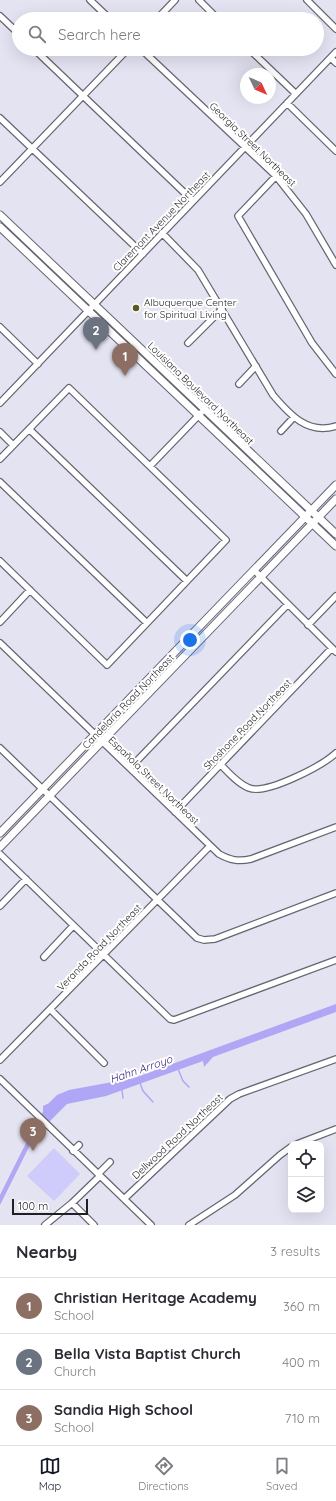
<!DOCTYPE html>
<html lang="en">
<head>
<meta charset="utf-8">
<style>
	body { margin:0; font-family:Quicksand,sans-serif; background:#f2f2f3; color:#2b2b33 }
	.controls { position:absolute; right:12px; bottom:12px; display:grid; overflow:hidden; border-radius:8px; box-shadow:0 4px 16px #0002 }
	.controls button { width:36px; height:36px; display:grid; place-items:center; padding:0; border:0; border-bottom:1px solid #e1e1e2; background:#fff; color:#2b2b33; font:20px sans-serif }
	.compass { position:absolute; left:240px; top:68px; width:36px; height:36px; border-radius:50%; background:#fff; box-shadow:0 4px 16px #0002; rotate:134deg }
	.scale { position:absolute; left:12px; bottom:10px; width:76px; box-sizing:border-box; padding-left:4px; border:2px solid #201f24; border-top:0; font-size:11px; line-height:14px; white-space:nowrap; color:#201f24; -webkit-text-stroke:3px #fff; paint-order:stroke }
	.you { position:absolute; left:190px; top:640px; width:14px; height:14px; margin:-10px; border:3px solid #fff; border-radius:50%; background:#1a73e8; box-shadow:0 0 0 6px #1a73e833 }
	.badge { display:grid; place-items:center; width:26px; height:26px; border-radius:50%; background:#111827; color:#fff; font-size:13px; font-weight:700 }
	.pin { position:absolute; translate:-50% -33px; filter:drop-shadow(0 1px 2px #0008) }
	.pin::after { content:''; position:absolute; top:21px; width:14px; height:12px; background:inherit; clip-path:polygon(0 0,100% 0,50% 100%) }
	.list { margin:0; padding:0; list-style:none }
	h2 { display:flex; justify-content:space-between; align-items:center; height:52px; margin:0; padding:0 16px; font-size:17px }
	h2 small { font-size:13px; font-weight:400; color:#7c7c81 }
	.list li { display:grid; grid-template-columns:26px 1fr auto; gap:12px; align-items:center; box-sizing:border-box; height:56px; padding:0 16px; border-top:1px solid #e1e1e2 }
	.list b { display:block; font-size:15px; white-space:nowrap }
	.list p { margin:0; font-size:13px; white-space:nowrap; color:#7c7c81 }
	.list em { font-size:13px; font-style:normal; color:#7c7c81 }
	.icon { flex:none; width:22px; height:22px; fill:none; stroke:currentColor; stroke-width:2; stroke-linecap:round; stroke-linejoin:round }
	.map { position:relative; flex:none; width:336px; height:1225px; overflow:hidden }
	.search { position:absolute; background:#fff; box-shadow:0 4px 16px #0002; left:12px; right:12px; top:12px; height:44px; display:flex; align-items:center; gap:10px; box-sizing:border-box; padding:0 14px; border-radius:22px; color:#7c7c81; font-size:15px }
	.sheet { height:220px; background:#fff }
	nav { display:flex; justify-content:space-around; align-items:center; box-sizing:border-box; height:56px; border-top:1px solid #e1e1e2; background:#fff; font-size:11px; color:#7c7c81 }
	nav a { display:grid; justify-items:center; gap:2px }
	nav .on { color:#111827 }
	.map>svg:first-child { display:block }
	.green { fill:#cfcbfa }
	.water { fill:#b0a6f6 }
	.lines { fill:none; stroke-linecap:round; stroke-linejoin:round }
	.stream { stroke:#b0a6f6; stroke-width:1.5 }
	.minor-casing { stroke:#666572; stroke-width:8 }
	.major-casing { stroke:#666572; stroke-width:9 }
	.minor { stroke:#fff; stroke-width:5.5 }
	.major { stroke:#fff; stroke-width:7 }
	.poi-dot { fill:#585925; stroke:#fff; stroke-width:1.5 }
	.labels { text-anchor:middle; stroke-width:4; stroke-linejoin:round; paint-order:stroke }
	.street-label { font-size:10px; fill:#201f24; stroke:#fff }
	.poi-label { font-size:10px; fill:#201f24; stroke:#fff; text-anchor:start }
	.water-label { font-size:11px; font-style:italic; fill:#3a207b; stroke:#fff }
</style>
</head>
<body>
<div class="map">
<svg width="336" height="1225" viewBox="0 0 336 1225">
	<rect width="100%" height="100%" fill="#e4e3f2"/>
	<!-- green -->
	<path class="green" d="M54 1148 80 1174 54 1201 27 1176Z"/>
	<!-- water -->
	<path class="water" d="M336 1004V1012L213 1057 204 1067 203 1061 106 1096 67 1104 34 1137 0 1205V1195L30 1135 33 1123 43 1112V1106L49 1103 57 1095 69 1090 134 1078Z"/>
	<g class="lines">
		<!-- stream -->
		<path class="stream" d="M178 1069 183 1081 189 1087
			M140 1083 143 1091 153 1102
			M122 1090 123 1098"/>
		<defs>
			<path id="minor" d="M90 0 110 19
				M199 0 218 19
				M307 0 336 29
				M0 16 19 34
				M157 19 175 0
				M34 49 193 201
				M141 49 276 176 306 214 336 265
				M249 49 296 94
				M331 58 336 63
				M287 103 336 151
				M0 118 143 254
				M276 176 238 216 312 343 336 374
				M0 182 128 49
				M162 233 198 270 273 395C290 415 308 435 336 426
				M0 327 38 364
				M188 343 222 309
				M239 384 256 366
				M0 403 336 52
				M29 429 187 581
				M281 431 294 417
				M0 432 13 445
				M0 459 69 388 226 540 107 665 0 561
				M150 466 201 413
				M0 482 147 623
				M254 570 336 652
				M0 622 30 590
				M308 625 336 596
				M0 643 219 854C230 860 238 862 251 859L336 827
				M0 748 197 938 204 940 215 939 336 893
				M220 764C228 772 238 784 249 788 266 795 322 766 336 753
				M130 768 288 604
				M175 812 332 648
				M0 854 170 1019 174 1020 336 960
				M0 906 26 879
				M44 957 73 926
				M50 1009 104 1063
				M0 1060 210 846
				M0 1079 151 1225
				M297 1144 336 1129
				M73 1151 79 1145
				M98 1174 110 1162
				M124 1199 230 1099 239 1094 336 1059
				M72 1203 94 1225
				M45 1225 72 1203 100 1176
				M189 1225 235 1195 280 1155 291 1147"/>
			<path id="major" d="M0 215 336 534
				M0 227 336 546
				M0 833 336 485
				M0 847 336 499"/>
		</defs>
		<!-- minor casing -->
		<use href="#minor" class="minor-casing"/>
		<!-- major casing -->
		<use href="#major" class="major-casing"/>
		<!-- minor -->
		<use href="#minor" class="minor"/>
		<!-- major -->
		<use href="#major" class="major"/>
	</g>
	<!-- markers -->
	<circle class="poi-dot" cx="136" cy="308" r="4"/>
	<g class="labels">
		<!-- street labels -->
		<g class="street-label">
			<text transform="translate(253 144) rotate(44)" y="4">Georgia Street Northeast</text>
			<text transform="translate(161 221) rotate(-46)" y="4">Claremont Avenue Northeast</text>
			<text transform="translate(201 393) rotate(44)" y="4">Louisiana Boulevard Northeast</text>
			<text transform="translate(128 701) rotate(-46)" y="4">Candelaria Road Northeast</text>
			<text transform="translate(247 724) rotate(-46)" y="4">Shoshone Road Northeast</text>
			<text transform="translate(154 780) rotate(44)" y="4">Española Street Northeast</text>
			<text transform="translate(99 947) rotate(-46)" y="4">Veranda Road Northeast</text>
			<text transform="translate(177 1136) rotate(-43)" y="4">Dellwood Road Northeast</text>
		</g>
		<!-- poi labels -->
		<g class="poi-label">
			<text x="144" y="306">Albuquerque Center<tspan x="144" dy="12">for Spiritual Living</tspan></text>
		</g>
		<!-- water labels -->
		<g class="water-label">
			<text transform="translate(141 1069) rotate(-19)" y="4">Hahn Arroyo</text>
		</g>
	</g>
</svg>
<div class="controls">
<button><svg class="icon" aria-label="locate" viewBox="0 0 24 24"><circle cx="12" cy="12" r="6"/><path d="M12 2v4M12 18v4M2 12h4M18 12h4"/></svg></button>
<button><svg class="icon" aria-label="layers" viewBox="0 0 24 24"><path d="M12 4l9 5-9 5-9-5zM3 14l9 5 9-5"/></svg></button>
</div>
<svg class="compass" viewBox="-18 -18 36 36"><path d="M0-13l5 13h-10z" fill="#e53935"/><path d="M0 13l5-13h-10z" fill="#7c7c81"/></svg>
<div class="scale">100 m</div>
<div class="you"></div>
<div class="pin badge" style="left:125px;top:376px;background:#8d6e63">1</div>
<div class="pin badge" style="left:96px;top:350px;background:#6b7280">2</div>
<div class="pin badge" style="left:33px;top:1151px;background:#8d6e63">3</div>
<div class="search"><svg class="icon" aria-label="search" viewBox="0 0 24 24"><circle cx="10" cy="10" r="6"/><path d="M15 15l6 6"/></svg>Search here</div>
</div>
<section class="sheet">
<h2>Nearby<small>3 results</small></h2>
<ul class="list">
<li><span class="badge" style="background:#8d6e63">1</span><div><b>Christian Heritage Academy</b><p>School</p></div><em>360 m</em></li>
<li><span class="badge" style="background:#6b7280">2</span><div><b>Bella Vista Baptist Church</b><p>Church</p></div><em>400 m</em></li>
<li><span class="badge" style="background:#8d6e63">3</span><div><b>Sandia High School</b><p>School</p></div><em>710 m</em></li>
</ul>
</section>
<nav>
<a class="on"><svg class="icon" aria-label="map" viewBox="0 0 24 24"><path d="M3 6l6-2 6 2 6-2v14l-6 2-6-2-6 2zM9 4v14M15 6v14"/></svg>Map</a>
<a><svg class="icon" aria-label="directions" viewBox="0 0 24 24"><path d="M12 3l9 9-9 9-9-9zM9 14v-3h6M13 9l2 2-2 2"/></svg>Directions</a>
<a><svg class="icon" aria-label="saved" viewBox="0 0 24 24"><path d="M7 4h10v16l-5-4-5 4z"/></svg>Saved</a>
</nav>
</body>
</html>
